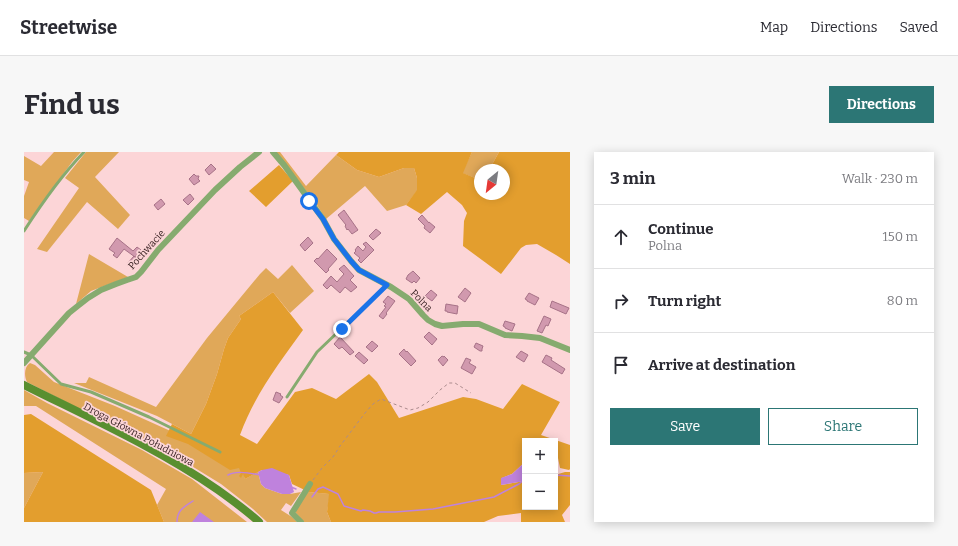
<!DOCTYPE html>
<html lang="en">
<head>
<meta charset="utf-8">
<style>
	body { margin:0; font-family:Bitter,serif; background:#f7f7f7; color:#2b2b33 }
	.controls { position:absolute; right:12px; bottom:12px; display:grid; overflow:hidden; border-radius:0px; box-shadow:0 2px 10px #0003 }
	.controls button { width:36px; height:36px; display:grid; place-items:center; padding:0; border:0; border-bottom:1px solid #e1e1e2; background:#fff; color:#2b2b33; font:20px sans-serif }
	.compass { position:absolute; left:450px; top:12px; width:36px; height:36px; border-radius:50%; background:#fff; box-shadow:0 2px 10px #0003; rotate:209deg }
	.stop { position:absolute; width:12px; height:12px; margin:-9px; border:3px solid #1a73e8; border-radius:50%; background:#fff }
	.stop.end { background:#1a73e8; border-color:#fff; box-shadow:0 1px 4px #0008 }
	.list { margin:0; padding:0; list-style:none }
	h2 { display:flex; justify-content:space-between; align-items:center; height:52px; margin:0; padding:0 16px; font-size:17px }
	h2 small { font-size:13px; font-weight:400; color:#7c7c81 }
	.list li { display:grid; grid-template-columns:26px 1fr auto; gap:12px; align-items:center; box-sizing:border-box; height:64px; padding:0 16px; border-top:1px solid #e1e1e2 }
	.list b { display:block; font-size:15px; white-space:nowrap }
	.list p { margin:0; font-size:13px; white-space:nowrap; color:#7c7c81 }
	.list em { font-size:13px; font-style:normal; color:#7c7c81 }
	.actions { display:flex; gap:8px; padding:12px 16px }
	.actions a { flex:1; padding:9px 0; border:1px solid #2c7675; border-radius:0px; text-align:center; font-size:14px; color:#2c7675 }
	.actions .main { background:#2c7675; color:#fff }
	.icon { flex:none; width:22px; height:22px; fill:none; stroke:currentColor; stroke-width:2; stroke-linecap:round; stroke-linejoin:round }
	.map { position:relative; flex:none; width:546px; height:370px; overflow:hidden; border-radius:0px }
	header { display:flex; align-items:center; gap:24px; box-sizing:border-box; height:56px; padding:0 20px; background:#fff; border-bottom:1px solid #e1e1e2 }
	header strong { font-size:19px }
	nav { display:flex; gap:22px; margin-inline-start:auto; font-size:14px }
	.intro { display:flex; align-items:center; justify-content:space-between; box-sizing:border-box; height:96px; padding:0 24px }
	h1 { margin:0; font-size:28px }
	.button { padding:10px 18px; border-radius:0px; background:#2c7675; color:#fff; font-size:14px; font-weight:700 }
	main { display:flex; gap:24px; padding:0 24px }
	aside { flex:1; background:#fff; border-radius:0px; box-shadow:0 2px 10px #0003 }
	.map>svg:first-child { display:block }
	.green { fill:#e0a859 }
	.forest { fill:#e39e2e }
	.water { fill:#bf82dd }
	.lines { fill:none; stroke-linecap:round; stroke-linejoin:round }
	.stream { stroke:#bf82dd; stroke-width:1.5 }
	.building { fill:#d199ae; stroke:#a77287 }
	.path { stroke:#ab8b8d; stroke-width:1; stroke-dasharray:3 3; stroke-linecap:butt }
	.service { stroke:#86ab6f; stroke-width:3 }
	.minor { stroke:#86ab6f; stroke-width:6 }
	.secondary { stroke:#598f30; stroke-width:8 }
	.route { stroke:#1a73e8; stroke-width:5 }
	.labels { text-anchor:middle; stroke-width:3.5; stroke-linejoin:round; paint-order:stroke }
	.street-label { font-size:10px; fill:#361f21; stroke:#fcd5d7 }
</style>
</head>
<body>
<header>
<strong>Streetwise</strong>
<nav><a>Map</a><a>Directions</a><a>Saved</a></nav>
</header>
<div class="intro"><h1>Find us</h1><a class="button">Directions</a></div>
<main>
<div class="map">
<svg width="546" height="370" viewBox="0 0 546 370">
	<rect width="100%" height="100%" fill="#fcd5d7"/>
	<!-- green -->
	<path class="green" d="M30 0H57L48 10 5 69 0 66V44L5 30 0 28V4L17 14Z
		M62 0H95L71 25 106 63 94 77 63 50 23 100 13 97 55 36 41 26Z
		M252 0H256L282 34 312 3 333 18 355 25 380 16H390L393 26V39L382 53 363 59 341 34 302 67 293 53Z
		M448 0H475L465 18H456V28L438 21Z
		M65 102 104 125 67 139 52 152Z
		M268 113 290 139 266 161 249 140 215 164 217 167 204 186 200 197 193 222 182 252 167 282 133 264 50 231H62L65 225 132 255 183 186 236 122 242 116 254 127Z
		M6 211 11 213 30 230 91 254 162 286 214 301 221 327 234 320 237 332 241 336 258 342H266L277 340 267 354 262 351 257 358 268 365 273 370H243L229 357 197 332 166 313 3 230C0 224 0 215 6 211Z
		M0 238 23 251 118 298 168 327 223 370H140L133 353 142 337 12 254H0Z
		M19 320 0 356V321Z
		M283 339 285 340 306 342 303 360 307 370H280L271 360Z"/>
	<!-- forest -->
	<path class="forest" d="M315 0H448L439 21 456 28V42H480V18H465L475 0H546V112L532 103 513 92 502 93 497 96 477 122 439 94 440 69 443 61 438 53 423 40 397 62 382 53 393 38V26L390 16H380L355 25 333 18 312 3Z
		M255 13 269 29 242 55 225 39Z
		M249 140 279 178C255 211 230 244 216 283L233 292 271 240 288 236 312 247 345 222 353 230 375 266 439 245 452 247 479 257 498 232 536 250 517 283 546 293V317L545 318 536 316 534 306H531V289H501V310L488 322 478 326 477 333 501 329V355H531V323L541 320H546V353L538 363 541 370H497V361L474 364 460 370H307L303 360 305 342 285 340 268 332 265 323 238 318 221 327 219 322 217 326 215 324 217 321 215 316 206 318 164 292 142 284 148 272 167 282 182 252 193 222 200 197 204 186 217 167 215 164Z
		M7 262 127 338 140 370H0V356L19 320 0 321V263Z"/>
	<!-- water -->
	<path class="water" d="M501 310V329L477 333V326L488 322Z
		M248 316 265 323 270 340 266 342H258L241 336 237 332 234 320 238 318Z
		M176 360 190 370H168Z"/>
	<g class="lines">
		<!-- stream -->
		<path class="stream" d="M204 323C212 318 227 321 236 323
			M531 323 546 324
			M267 335 272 337
			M288 345 294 337 299 335 314 342 320 354 337 359 339 358 346 359 350 361H352L355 360H371L409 357 470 345 495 332 501 327
			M153 370C153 358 160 355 169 349"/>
	</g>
	<!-- building -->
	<path class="building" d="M187 12 192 17 185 23 181 18Z
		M170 22 172 24H175L174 27 176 29 170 33 165 27Z
		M166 42 170 47 164 53 159 48Z
		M137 47 141 52 134 58 130 53Z
		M320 58 334 78 328 82 324 77 323 78 321 74 322 73 314 63Z
		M398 63 405 71V70L411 75 406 81 400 76 401 74 394 67Z
		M352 77 357 81 349 88 345 84Z
		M284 85 289 91 281 99 276 93Z
		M93 86 109 99 113 95 117 98 111 105 100 97 93 106 89 103 91 101 85 97Z
		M342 90 350 98 337 111 334 108 336 106 330 101 332 99 331 98 334 94 339 99 342 95 339 92Z
		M303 97 313 107 304 117 305 118 302 121 290 109 293 106 294 107Z
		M110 104 115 109 110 115 108 114 107 115 103 112Z
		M320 113 330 124 326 128 333 135 327 140 321 135 316 141 307 133 303 137 299 133 307 124 313 130 320 122 315 117Z
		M389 119 396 126 392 131 390 129 388 131 382 127 384 123Z
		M441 136 447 141 441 150 434 145Z
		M407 138 413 143 408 149 401 144Z
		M505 141 515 146 511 153 503 149V148L501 147Z
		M364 144 371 149 362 161 363 162 359 167 355 164 362 155 360 154 362 152 359 150Z
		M528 149 545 156 542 162 526 155Z
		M422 152 434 154 433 162 423 160V159H421Z
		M520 164 527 167 524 174 522 173 518 181 513 179Z
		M481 169 491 172 488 179 481 176V175L479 174Z
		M405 180 413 187 408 193 400 185Z
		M316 185 330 200 326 203 318 195 315 197 310 192Z
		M348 189 354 194 348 200 342 195Z
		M452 191 459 194 458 197V199H456L450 195Z
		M380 197 382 200 383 199 392 209 387 214 375 202Z
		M497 199 504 203 500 210 492 205Z
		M335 200 344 208 340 212 331 204Z
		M522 203 528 206 527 208 541 217 538 222 518 210Z
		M418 204 420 205V204L424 208 419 214 414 208Z
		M442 206 447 208 445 211 452 215 448 222 437 216Z
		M252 240 257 242 256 243 259 245 255 251 249 248Z"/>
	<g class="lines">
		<!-- path -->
		<path class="path" d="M289 328 298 316 309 305 316 294 341 261 349 252 357 247 386 258 394 256 404 250 416 238 425 231H431L447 241"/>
		<!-- service -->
		<path class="service" d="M0 79C18 51 37 24 60 0
			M0 200 7 203 37 232 67 240 125 265 196 300
			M263 245 293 200 363 133"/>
		<!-- minor -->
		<path class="minor" d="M249 0 260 13 299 67 310 87 327 109 335 118 367 135 385 147 399 163 404 168 411 172 418 174 439 172H455L481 183 498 184 516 186 546 198
			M0 211 45 161 55 153 64 146 77 138 92 132 103 128 112 125 117 120 134 98 191 38 216 15 235 0
			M277 370 268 361 286 332"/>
		<!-- secondary -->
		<path class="secondary" d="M0 233C66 266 133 296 194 338 208 348 222 358 235 370"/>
	</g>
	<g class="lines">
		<!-- route -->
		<path class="route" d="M285 49 299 67 310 87 327 109 335 118 363 133 318 177"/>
	</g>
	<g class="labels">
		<!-- street labels -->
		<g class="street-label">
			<text transform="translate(122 97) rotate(-48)" y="4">Pochwacie</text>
			<text transform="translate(398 148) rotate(45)" y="4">Polna</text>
			<text transform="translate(115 282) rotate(28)" y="4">Droga Główna Południowa</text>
		</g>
	</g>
</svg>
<div class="controls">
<button>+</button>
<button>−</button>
</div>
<svg class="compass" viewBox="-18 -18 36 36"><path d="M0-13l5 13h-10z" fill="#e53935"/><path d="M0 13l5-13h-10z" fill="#7c7c81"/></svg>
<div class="stop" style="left:285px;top:49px"></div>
<div class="stop end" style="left:318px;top:177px"></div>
</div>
<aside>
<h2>3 min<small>Walk · 230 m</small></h2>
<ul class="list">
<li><svg class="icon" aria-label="ahead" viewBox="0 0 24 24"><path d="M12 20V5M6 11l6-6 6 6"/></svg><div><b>Continue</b><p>Polna</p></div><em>150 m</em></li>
<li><svg class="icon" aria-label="right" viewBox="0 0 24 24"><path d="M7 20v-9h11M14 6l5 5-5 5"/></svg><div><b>Turn right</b></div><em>80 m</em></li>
<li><svg class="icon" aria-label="arrive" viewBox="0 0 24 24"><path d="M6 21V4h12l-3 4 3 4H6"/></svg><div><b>Arrive at destination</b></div></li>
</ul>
<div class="actions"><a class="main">Save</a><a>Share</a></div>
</aside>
</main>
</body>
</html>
